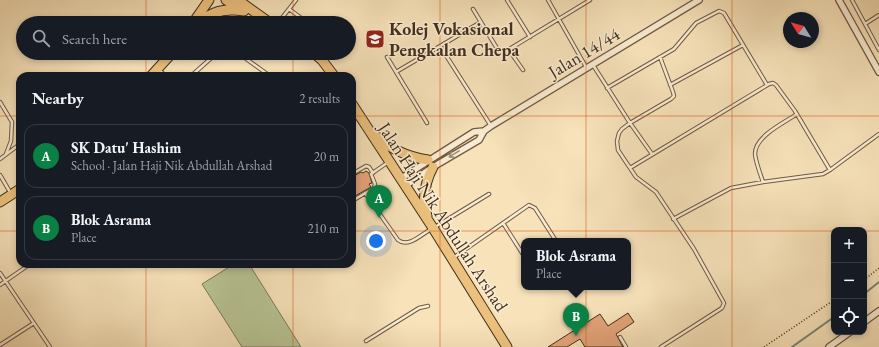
<!DOCTYPE html>
<html lang="en">
<head>
<meta charset="utf-8">
<style>
	body { margin:0; font-family:"EB Garamond",serif; background:#20242c; color:#f1f3f6 }
	.controls { position:absolute; right:12px; bottom:12px; display:grid; overflow:hidden; border-radius:8px; box-shadow:0 2px 6px #0003 }
	.controls button { width:36px; height:36px; display:grid; place-items:center; padding:0; border:0; border-bottom:1px solid #363941; background:#171b24; color:#f1f3f6; font:20px sans-serif }
	.compass { position:absolute; left:783px; top:12px; width:36px; height:36px; border-radius:50%; background:#171b24; box-shadow:0 2px 6px #0003; rotate:307deg }
	.you { position:absolute; left:376px; top:241px; width:14px; height:14px; margin:-10px; border:3px solid #fff; border-radius:50%; background:#1a73e8; box-shadow:0 0 0 6px #1a73e833 }
	.badge { display:grid; place-items:center; width:26px; height:26px; border-radius:50%; background:#0b8043; color:#fff; font-size:13px; font-weight:700 }
	.pin { position:absolute; translate:-50% -33px; filter:drop-shadow(0 1px 2px #0008) }
	.pin::after { content:''; position:absolute; top:21px; width:14px; height:12px; background:inherit; clip-path:polygon(0 0,100% 0,50% 100%) }
	.popup { position:absolute; left:521px; top:238px; width:110px; height:52px; box-sizing:border-box; display:grid; place-content:center; border-radius:8px; background:#171b24; filter:drop-shadow(0 1px 3px #0005); font-size:13px; white-space:nowrap; color:#9ea1a6 }
	.popup b { font-size:15px; color:#f1f3f6 }
	.popup::after { content:''; position:absolute; left:50%; top:100%; margin-left:-8px; border:8px solid transparent; border-top-color:#171b24 }
	.list { margin:0; padding:0; list-style:none }
	h2 { display:flex; justify-content:space-between; align-items:center; height:52px; margin:0; padding:0 16px; font-size:17px }
	h2 small { font-size:13px; font-weight:400; color:#9ea1a6 }
	.list li { display:grid; grid-template-columns:26px 1fr auto; gap:12px; align-items:center; box-sizing:border-box; height:64px; margin:0 8px 8px; padding:0 8px; border:1px solid #363941; border-radius:12px }
	.list b { display:block; font-size:15px; white-space:nowrap }
	.list p { margin:0; font-size:13px; white-space:nowrap; color:#9ea1a6 }
	.list em { font-size:13px; font-style:normal; color:#9ea1a6 }
	.icon { flex:none; width:22px; height:22px; fill:none; stroke:currentColor; stroke-width:2; stroke-linecap:round; stroke-linejoin:round }
	.map { position:relative; flex:none; width:879px; height:347px; overflow:hidden }
	.search { position:absolute; background:#171b24; box-shadow:0 2px 6px #0003; left:16px; top:16px; width:340px; height:44px; display:flex; align-items:center; gap:10px; box-sizing:border-box; padding:0 14px; border-radius:22px; color:#9ea1a6; font-size:15px }
	.panel { position:absolute; background:#171b24; box-shadow:0 2px 6px #0003; left:16px; top:72px; width:340px; height:196px; border-radius:12px }
	.map>svg:first-child { display:block }
	.green { fill:#b7c494; stroke:#7c7958 }
	.lines { fill:none; stroke-linecap:round; stroke-linejoin:round }
	.stream { stroke:#798473; stroke-width:2 }
	.building { fill:#e4a47a; stroke:#422e1c }
	.service-casing { stroke:#6f5b44; stroke-width:4.5 }
	.minor-casing { stroke:#6f5b44; stroke-width:8 }
	.primary-casing { stroke:#422e1c; stroke-width:11 }
	.path { stroke:#422e1c; stroke-width:1.5; stroke-dasharray:1 2; stroke-linecap:butt }
	.service { stroke:#faecd2; stroke-width:2.5 }
	.minor { stroke:#faecd2; stroke-width:5.5 }
	.primary { stroke:#ecc17d; stroke-width:9 }
	.oneway { stroke:#9e8d77 }
	.grid { fill:none; stroke:#d7550e; stroke-width:1; stroke-opacity:0.55 }
	.labels { text-anchor:middle; stroke-width:3; stroke-linejoin:round; paint-order:stroke }
	.poi-label { font-size:18px; font-weight:bold; fill:#422e1c; stroke:#faecd2; text-anchor:start }
	.street-label { font-size:18px; fill:#422e1c; stroke:#faecd2 }
</style>
</head>
<body>
<div class="map">
<svg width="879" height="347" viewBox="0 0 879 347">
	<rect width="100%" height="100%" fill="#f7e2ba"/>
	<filter id="stains"><feTurbulence type="fractalNoise" baseFrequency=".005" numOctaves="4"/><feColorMatrix values="0 0 0 0 .2 0 0 0 0 .09 0 0 0 0 .02 0 0 0 .5 -.17"/></filter>
	<radialGradient id="worn" r=".72"><stop offset=".6" stop-color="#630" stop-opacity="0"/><stop offset="1" stop-color="#630" stop-opacity=".3"/></radialGradient>
	<!-- green -->
	<path class="green" d="M234 264H249L301 347H242L202 284Z"/>
	<g class="lines">
		<!-- stream -->
		<path class="stream" d="M864 294 879 282
			M792 347 834 317"/>
	</g>
	<!-- building -->
	<path class="building" d="M366 171 369 173 372 183 369 184 371 187 355 196 352 191V177L361 172 363 173Z
		M628 313 634 322 616 334 623 347H585L580 339 567 347H548L600 314 608 326Z"/>
	<g class="lines">
		<defs>
			<path id="service" d="M507 0 530 37
				M548 0 586 67
				M852 0 879 50
				M289 9 308 23
				M473 9 498 50 503 53 590 0
				M278 23 296 0
				M865 24 879 15
				M440 46 491 126
				M509 50 523 70
				M238 53 270 76
				M387 57 427 123
				M593 65 630 123 622 129 619 133 617 141 618 150 636 177 656 192 694 249 724 303 722 308 661 347
				M159 70 166 76
				M396 72 481 22
				M191 76 217 53
				M670 85 743 45
				M607 88 674 49 696 23 719 11 724 13 767 85
				M0 102 12 122 11 141 6 154
				M652 154 630 123 671 99 674 96 673 92 660 57
				M0 159 20 144
				M630 168 769 84 773 83 776 85 795 111 830 170
				M352 174 366 166 369 167 373 173
				M0 175 10 192
				M763 182C760 173 756 163 755 154 755 136 784 123 797 114
				M365 193 398 240C408 248 421 235 431 229
				M352 201 374 188 375 184 371 174 387 163
				M673 219 731 188 763 182 823 174 830 170 879 134
				M503 223 524 256
				M435 227 489 194
				M453 258 529 205 535 208 556 241
				M0 273 50 347
				M0 285 30 264
				M620 337 626 347
				M366 341 419 308 428 306
				M0 345 34 323"/>
			<path id="minor" d="M839 0 879 72
				M400 179 474 132 484 131
				M405 186 433 167 479 140 484 131 491 126 699 0
				M864 322 879 311
				M829 347 850 332"/>
			<path id="primary" d="M226 0 241 9
				M238 0 270 23
				M193 23 209 0
				M200 23C212 10 227 8 244 11
				M314 53 322 60 334 76
				M151 76 172 53
				M352 104 433 228 507 347
				M375 135C390 149 408 157 428 160
				M0 202 20 189
				M427 216C422 199 425 182 433 167"/>
		</defs>
		<!-- service casing -->
		<use href="#service" class="service-casing"/>
		<!-- minor casing -->
		<use href="#minor" class="minor-casing"/>
		<!-- primary casing -->
		<use href="#primary" class="primary-casing"/>
		<!-- path -->
		<path class="path" d="M864 280 879 268
			M764 347 834 300"/>
		<!-- service -->
		<use href="#service" class="service"/>
		<!-- minor -->
		<use href="#minor" class="minor"/>
		<!-- primary -->
		<use href="#primary" class="primary"/>
	</g>
	<!-- one-way arrows -->
	<defs><path id="oneway-shaft" d="M-6 0H5M1.5-3L5.5 0L1.5 3" fill="none" stroke-width="1.6" stroke-linecap="round" stroke-linejoin="round"/></defs>
	<use class="oneway" href="#oneway-shaft" transform="translate(454 154) rotate(149)"/>
	<!-- grid -->
	<path class="grid" d="M146 0V23M293 0V23M440 0V347M586 0V347M732 0V347M146 53V76M293 53V76M0 116H20M352 116H879M0 231H20M352 231H834M864 231H879M146 264V347M293 264V347"/>
	<!-- icons -->
	<defs>
		<symbol id="university-square" viewBox="-11 -11 22 22"><rect x="-9" y="-9" width="18" height="18" rx="4" fill="#8f2418" stroke="#faecd2"/><path d="M0-5L7-2L0 1L-7-2ZM-4 1L0 2.5L4 1V4Q0 6-4 4Z" fill="#fff"/></symbol>
	</defs>
	<g fill-rule="evenodd">
		<use href="#university-square" x="364" y="28" width="22" height="22"/>
	</g>
	<g class="labels">
		<!-- poi labels -->
		<g class="poi-label">
			<text x="389" y="35">Kolej Vokasional<tspan x="389" dy="21">Pengkalan Chepa</tspan></text>
		</g>
		<!-- street labels -->
		<g class="street-label">
			<text transform="translate(584 53) rotate(-31)" y="6">Jalan 14/44</text>
			<text transform="translate(443 217) rotate(57)" y="6">Jalan Haji Nik Abdullah Arshad</text>
		</g>
	</g>
	<rect width="100%" height="100%" filter="url(#stains)"/>
	<rect width="100%" height="100%" fill="url(#worn)"/>
</svg>
<div class="controls">
<button>+</button>
<button>−</button>
<button><svg class="icon" aria-label="locate" viewBox="0 0 24 24"><circle cx="12" cy="12" r="6"/><path d="M12 2v4M12 18v4M2 12h4M18 12h4"/></svg></button>
</div>
<svg class="compass" viewBox="-18 -18 36 36"><path d="M0-13l5 13h-10z" fill="#e53935"/><path d="M0 13l5-13h-10z" fill="#9ea1a6"/></svg>
<div class="you"></div>
<div class="pin badge" style="left:379px;top:218px">A</div>
<div class="pin badge" style="left:576px;top:336px">B</div>
<div class="popup"><b>Blok Asrama</b>Place</div>
<div class="search"><svg class="icon" aria-label="search" viewBox="0 0 24 24"><circle cx="10" cy="10" r="6"/><path d="M15 15l6 6"/></svg>Search here</div>
<section class="panel">
<h2>Nearby<small>2 results</small></h2>
<ul class="list">
<li><span class="badge">A</span><div><b>SK Datu' Hashim</b><p>School · Jalan Haji Nik Abdullah Arshad</p></div><em>20 m</em></li>
<li><span class="badge">B</span><div><b>Blok Asrama</b><p>Place</p></div><em>210 m</em></li>
</ul>
</section>
</div>
</body>
</html>
